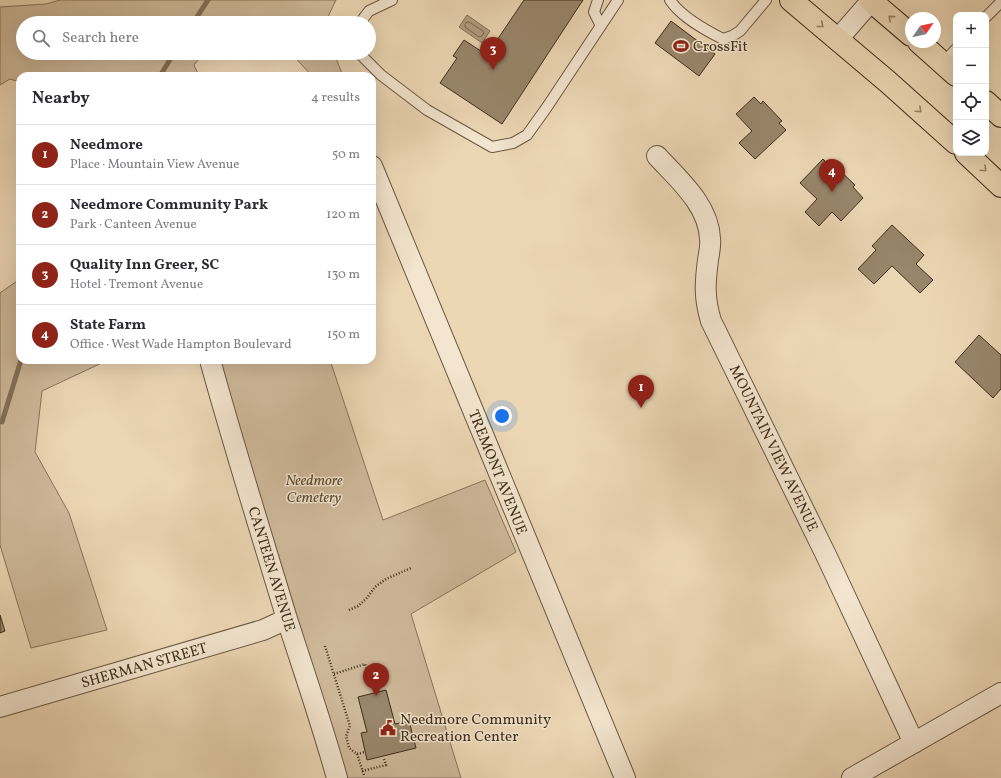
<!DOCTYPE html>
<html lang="en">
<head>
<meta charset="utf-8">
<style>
	body { margin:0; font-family:Vollkorn,serif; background:#f7f7f7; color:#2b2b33 }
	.controls { position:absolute; right:12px; top:12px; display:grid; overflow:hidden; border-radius:8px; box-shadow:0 4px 16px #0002 }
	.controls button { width:36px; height:36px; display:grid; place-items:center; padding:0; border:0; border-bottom:1px solid #e1e1e2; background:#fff; color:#2b2b33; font:20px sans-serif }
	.compass { position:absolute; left:905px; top:12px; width:36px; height:36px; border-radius:50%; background:#fff; box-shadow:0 4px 16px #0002; rotate:56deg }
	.you { position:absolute; left:502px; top:416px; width:14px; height:14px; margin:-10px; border:3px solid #fff; border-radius:50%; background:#1a73e8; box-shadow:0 0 0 6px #1a73e833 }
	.badge { display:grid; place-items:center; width:26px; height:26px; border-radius:50%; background:#8f2418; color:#fff; font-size:13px; font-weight:700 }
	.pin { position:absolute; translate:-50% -33px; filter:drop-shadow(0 1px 2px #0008) }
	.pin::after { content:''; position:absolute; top:21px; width:14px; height:12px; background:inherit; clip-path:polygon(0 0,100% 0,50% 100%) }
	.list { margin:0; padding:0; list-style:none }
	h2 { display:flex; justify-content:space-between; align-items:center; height:52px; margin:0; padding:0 16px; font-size:17px }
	h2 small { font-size:13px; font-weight:400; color:#7c7c81 }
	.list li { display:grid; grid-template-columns:26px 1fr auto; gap:12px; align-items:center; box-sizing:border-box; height:60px; padding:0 16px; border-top:1px solid #e1e1e2 }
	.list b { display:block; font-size:15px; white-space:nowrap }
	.list p { margin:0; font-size:13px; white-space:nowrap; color:#7c7c81 }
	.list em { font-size:13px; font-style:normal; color:#7c7c81 }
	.icon { flex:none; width:22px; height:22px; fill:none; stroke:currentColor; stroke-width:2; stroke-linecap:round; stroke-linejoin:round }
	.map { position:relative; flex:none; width:1001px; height:778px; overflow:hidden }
	.search { position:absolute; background:#fff; box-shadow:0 4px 16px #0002; left:16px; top:16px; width:360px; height:44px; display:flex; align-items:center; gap:10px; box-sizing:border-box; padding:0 14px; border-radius:22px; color:#7c7c81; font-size:15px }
	.panel { position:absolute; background:#fff; box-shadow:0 4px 16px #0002; left:16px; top:72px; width:360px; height:292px; border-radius:12px }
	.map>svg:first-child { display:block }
	.green { fill:#cfba9b; stroke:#87745a }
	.water { fill:#b19e80; stroke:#837157 }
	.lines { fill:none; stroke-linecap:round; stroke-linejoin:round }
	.shore { stroke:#78664d; stroke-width:1 }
	.stream { stroke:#837157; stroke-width:5 }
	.building { fill:#99866b; stroke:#3f2e1a }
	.service-casing { stroke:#6a5841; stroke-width:12 }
	.minor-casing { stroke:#6a5841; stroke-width:22 }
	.primary-casing { stroke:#3f2e1a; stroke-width:24 }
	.path { stroke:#3f2e1a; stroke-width:2.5; stroke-dasharray:1 2; stroke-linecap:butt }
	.service { stroke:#f3e5cf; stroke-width:10 }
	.minor { stroke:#f3e5cf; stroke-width:20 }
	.primary { stroke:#ecd7b5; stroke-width:22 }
	.oneway { stroke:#968268 }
	.labels { text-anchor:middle; stroke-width:3; stroke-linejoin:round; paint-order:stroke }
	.poi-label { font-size:15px; fill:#3f2e1a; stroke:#f3e5cf; text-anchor:start }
	.street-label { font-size:15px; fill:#3f2e1a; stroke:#f3e5cf }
	.park-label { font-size:15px; font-style:italic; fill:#5c4a34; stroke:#f3e5cf }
</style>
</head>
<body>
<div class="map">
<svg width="1001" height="778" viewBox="0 0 1001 778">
	<rect width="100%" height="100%" fill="#ecd7b5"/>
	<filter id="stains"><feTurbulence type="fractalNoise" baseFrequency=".005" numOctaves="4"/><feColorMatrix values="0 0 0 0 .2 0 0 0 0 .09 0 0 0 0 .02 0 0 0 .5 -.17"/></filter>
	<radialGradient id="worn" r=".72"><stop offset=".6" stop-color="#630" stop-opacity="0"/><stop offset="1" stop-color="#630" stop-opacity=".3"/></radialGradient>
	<!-- green -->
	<path class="green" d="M60 0H336L325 23H23V53H204L194 65 199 76H20V82L10 79 0 85V7L46 4Z
		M291 53H334L343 76H312Z
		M20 279V360H108L42 391 35 452 69 513 107 630 31 648 0 545V293Z
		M216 360H330L383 520 485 480 516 552 411 614 461 778H340Z"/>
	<!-- water -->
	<path class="water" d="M467 15 490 31 482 43 459 27Z"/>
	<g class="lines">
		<!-- shore -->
		<path class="shore" d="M467 22H469L483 31 484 33 482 36 479 37 465 27V25Z"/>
		<!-- stream -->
		<path class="stream" d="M193 23 208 0
			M160 76 174 53
			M2 422 21 360"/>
	</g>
	<!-- building -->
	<path class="building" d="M524 0H583L502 124 440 83 457 58 453 56 464 40 487 55Z
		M671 21 715 54 699 76 655 43Z
		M754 97 761 104 763 101 782 121 779 123 786 130 755 159 739 143 752 131 736 114Z
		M823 159 833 170 836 167 855 185 853 187 863 198 841 221 832 212 819 226 805 212 817 199 800 183Z
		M892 225 924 255 916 264 933 280 920 293 892 266 874 284 858 269 876 250 872 246Z
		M979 335 1001 355V389L993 398 955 362Z
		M0 615 5 631 0 633Z
		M386 690 395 724 409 721 416 748 367 760 361 733 367 732 358 697Z"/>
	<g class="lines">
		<defs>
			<path id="service" d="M598 0 594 12 601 26
				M670 0C681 17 705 30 723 39L732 36 740 31 766 0
				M986 17 1001 2
				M360 23 369 11 392 0
				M359 53 381 75 427 110 492 147 513 143 527 135 547 107 618 0
				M943 63 956 49"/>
			<path id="minor" d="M838 39 872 0
				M657 156C678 179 709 205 710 239 711 246 709 253 708 260 705 283 704 298 711 321L826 555 914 743
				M372 166 625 778
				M210 360C234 447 261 533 287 619 304 672 322 724 337 778
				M0 707 263 630 287 619
				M852 778 1001 693"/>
			<path id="primary" d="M791 0 888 82 956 143
				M870 0 911 35
				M919 42 956 75
				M986 102 1001 116
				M966 153 1001 186"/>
		</defs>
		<!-- service casing -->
		<use href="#service" class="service-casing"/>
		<!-- minor casing -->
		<use href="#minor" class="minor-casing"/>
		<!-- primary casing -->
		<use href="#primary" class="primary-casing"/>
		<!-- path -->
		<path class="path" d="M349 610 358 606 366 599 375 587 386 579 411 568
			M325 646 350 726 346 736 349 748 357 754 365 752
			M334 674 365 664 372 685
			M357 754 364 775
			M362 771 386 765 384 759"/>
		<!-- service -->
		<use href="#service" class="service"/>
		<!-- minor -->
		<use href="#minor" class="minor"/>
		<!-- primary -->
		<use href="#primary" class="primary"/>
	</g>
	<!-- one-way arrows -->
	<defs><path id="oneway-chevron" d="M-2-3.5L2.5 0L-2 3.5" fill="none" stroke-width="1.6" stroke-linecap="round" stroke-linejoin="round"/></defs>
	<g class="oneway">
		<use href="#oneway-chevron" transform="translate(891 18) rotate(-139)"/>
		<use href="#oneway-chevron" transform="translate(821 25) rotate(39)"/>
		<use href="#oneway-chevron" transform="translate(919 110) rotate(42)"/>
		<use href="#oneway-chevron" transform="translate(984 169) rotate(43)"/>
	</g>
	<!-- icons -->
	<defs>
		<symbol id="stadium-bare" viewBox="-9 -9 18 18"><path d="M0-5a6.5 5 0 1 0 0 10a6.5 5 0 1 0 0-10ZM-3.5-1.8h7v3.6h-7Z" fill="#8f2418" stroke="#f3e5cf" stroke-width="2.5" paint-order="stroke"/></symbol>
		<symbol id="civic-bare" viewBox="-9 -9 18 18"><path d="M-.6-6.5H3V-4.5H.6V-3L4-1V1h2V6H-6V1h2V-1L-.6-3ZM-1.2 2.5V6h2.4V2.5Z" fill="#8f2418" stroke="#f3e5cf" stroke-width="2.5" paint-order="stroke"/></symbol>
	</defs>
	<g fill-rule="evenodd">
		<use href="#stadium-bare" x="670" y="35" width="22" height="22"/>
		<use href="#civic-bare" x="377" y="717" width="22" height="22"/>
	</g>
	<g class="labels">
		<!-- poi labels -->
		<g class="poi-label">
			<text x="693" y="51">CrossFit</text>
			<text x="400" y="724">Needmore Community<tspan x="400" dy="17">Recreation Center</tspan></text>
		</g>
		<!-- street labels -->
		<g class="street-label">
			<text transform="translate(774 448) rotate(64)" y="5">MOUNTAIN VIEW AVENUE</text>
			<text transform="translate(498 472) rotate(68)" y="5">TREMONT AVENUE</text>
			<text transform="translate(272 569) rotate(73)" y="5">CANTEEN AVENUE</text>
			<text transform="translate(144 665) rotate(-16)" y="5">SHERMAN STREET</text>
		</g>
		<!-- park labels -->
		<g class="park-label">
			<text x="314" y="485">Needmore<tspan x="314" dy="17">Cemetery</tspan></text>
		</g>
	</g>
	<rect width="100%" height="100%" filter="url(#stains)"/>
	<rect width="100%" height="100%" fill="url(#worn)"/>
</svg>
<div class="controls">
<button>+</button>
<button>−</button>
<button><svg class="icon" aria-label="locate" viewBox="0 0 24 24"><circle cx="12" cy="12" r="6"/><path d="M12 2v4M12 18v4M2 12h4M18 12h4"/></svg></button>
<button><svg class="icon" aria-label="layers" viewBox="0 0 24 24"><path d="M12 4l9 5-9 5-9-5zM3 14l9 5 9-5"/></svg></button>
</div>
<svg class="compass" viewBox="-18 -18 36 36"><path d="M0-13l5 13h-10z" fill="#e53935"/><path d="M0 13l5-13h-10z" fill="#7c7c81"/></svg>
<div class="you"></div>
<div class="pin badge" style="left:641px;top:408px">1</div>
<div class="pin badge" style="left:376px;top:696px">2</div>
<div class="pin badge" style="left:493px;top:70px">3</div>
<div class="pin badge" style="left:832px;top:192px">4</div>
<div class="search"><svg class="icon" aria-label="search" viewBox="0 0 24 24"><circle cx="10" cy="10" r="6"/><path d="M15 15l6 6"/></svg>Search here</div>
<section class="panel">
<h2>Nearby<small>4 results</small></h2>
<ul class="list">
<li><span class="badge">1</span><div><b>Needmore</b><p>Place · Mountain View Avenue</p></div><em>50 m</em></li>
<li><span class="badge">2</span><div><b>Needmore Community Park</b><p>Park · Canteen Avenue</p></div><em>120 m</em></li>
<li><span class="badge">3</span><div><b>Quality Inn Greer, SC</b><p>Hotel · Tremont Avenue</p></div><em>130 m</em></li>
<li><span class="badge">4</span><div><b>State Farm</b><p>Office · West Wade Hampton Boulevard</p></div><em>150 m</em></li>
</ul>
</section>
</div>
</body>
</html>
